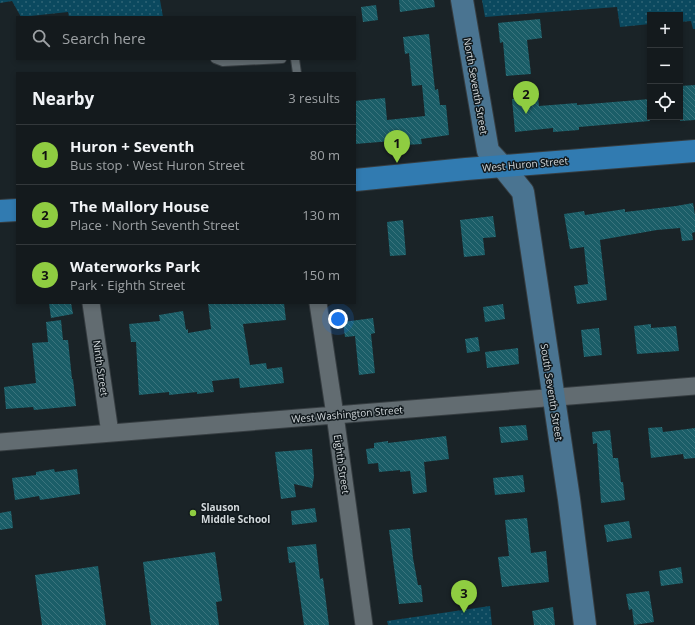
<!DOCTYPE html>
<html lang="en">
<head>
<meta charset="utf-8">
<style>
	body { margin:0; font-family:"Open Sans",sans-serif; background:#1d2326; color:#f1f3f6 }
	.controls { position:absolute; right:12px; top:12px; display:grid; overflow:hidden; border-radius:0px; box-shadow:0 2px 6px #0003 }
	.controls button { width:36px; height:36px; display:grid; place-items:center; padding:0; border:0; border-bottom:1px solid #33383b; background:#141a1d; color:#f1f3f6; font:20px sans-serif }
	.you { position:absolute; left:338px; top:319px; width:14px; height:14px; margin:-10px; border:3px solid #fff; border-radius:50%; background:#1a73e8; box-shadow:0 0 0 6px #1a73e833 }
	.badge { display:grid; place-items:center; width:26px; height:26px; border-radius:50%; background:#8fcd41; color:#111; font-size:13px; font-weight:700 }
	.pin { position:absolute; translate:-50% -33px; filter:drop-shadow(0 1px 2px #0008) }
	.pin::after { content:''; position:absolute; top:21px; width:14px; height:12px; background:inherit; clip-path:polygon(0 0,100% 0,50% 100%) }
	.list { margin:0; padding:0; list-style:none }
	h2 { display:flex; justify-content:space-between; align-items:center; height:52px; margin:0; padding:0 16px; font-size:17px }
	h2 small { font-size:13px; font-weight:400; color:#9da1a4 }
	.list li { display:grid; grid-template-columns:26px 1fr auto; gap:12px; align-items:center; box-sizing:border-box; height:60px; padding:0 16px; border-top:1px solid #33383b }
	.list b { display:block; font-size:15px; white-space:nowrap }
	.list p { margin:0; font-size:13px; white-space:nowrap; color:#9da1a4 }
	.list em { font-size:13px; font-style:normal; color:#9da1a4 }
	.icon { flex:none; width:22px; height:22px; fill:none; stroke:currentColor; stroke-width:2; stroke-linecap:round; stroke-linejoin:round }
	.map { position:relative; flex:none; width:695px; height:625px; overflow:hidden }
	.search { position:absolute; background:#141a1d; box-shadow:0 2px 6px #0003; left:16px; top:16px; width:340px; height:44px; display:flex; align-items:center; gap:10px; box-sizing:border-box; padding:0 14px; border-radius:0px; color:#9da1a4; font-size:15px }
	.panel { position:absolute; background:#141a1d; box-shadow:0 2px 6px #0003; left:16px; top:72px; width:340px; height:232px; border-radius:0px }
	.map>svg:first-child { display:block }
	.park { fill:url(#park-dots) }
	.building { fill:url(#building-back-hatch) }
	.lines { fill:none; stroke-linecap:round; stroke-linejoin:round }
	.lane-casing { stroke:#363d41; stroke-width:10 }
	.street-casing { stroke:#363d41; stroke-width:19 }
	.secondary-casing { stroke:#363d41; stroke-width:24 }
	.primary-casing { stroke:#363d41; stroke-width:24 }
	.lane { stroke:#626c71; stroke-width:8 }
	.street { stroke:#626c71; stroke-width:17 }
	.secondary { stroke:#4a7491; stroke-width:22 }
	.primary { stroke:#317bb1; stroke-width:22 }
	.poi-dot { fill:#8fcd41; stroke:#11191d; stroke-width:1.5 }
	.labels { text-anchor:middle; stroke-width:3; stroke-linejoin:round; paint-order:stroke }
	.street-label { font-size:10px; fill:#d3d9dc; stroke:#11191d }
	.poi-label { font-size:10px; font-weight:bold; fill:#d3d9dc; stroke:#11191d; text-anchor:start }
</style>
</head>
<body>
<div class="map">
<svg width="695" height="625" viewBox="0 0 695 625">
	<defs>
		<pattern id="park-dots" width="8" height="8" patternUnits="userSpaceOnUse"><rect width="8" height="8" fill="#0b495f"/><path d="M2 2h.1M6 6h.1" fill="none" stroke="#2e6375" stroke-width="1.8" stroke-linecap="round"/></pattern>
		<pattern id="building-back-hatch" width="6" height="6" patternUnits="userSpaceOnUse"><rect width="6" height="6" fill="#1b5e68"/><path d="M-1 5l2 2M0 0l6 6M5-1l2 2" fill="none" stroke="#3b747d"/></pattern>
	</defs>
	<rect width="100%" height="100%" fill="#1a2327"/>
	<!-- park -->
	<path class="park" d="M0 0H160L163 17H69L68 12 21 17 12 1 0 3Z
		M482 0H695V29H693L691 21 680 22V15H650V24L620 27 617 7 485 17Z
		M490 606 492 625H388L387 621Z"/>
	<!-- building -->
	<path class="building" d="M399 0H434L435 7 400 12Z
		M376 5 378 20 363 22 361 7Z
		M540 19 542 38 527 40 531 74 506 76 503 42 500 43 498 23Z
		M429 34 435 90 438 89 440 105H446L449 135 421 139 422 144 405 145 404 140 355 144V101L385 98 387 120 425 116 422 85 412 86 409 53 405 54 403 37Z
		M695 85V120L680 121V86Z
		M538 97 539 106 577 103V105L650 99V121L579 127V130L553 132V128L515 132 512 99Z
		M693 203 695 215V232L692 233 693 240 682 241 680 228 657 230 600 240 607 300 577 304 574 286 588 284 584 247 570 249 564 214 584 211 585 215 625 209V212L676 206Z
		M493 216 496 237 483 238 485 255 464 257 460 220Z
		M403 220 406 255 390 256 387 222Z
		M49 303H71L73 314 51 318Z
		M208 303H284L286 320 243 324 250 365 266 363 267 369 282 367 284 383 240 388 239 378 212 381 214 392 197 394V392L169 395V392L139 395 136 342H131L129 324 160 321 159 315 183 311 186 330 188 329V333L211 329Z
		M503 304 505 319 485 322 483 307Z
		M373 318 375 333 371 334 375 373 359 375 355 336 345 337 343 322Z
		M61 320 63 340H68L72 379H73L76 406 34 410 33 407 6 409 4 387 36 383 32 343 48 342 46 322Z
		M651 324V328L676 326 679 351 637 354 634 326Z
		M599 328 602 355 584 357 581 330Z
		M478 337 480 351 467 353 465 339Z
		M518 348 519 364 487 368 485 352Z
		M526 425 528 440 501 443 499 427Z
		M662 427 663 432 695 428V458L684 459 683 454 651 458 648 428Z
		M610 430 613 458H618L621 482H623L625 500 601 503 597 443 593 444 592 432Z
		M446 436 449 459 424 462 427 492 413 494 410 471 400 472V470L379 472 378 463 368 464 366 449 374 448V443L388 441V443Z
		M312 449 314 477 312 488 294 484 296 497 281 499 275 452Z
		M54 469 55 472 77 469 80 494 40 500 39 496 15 500 12 478 36 475V472Z
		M523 475 525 492 495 495 493 478Z
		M315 508 317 522 292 525 291 511Z
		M11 511 13 528 0 530V513Z
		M527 518 531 553 546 551 549 582 502 587 498 557 509 556 505 520Z
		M629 521 632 538 607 542 604 525Z
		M410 528 413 558 418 585H421L423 602 399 604 389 530Z
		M316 544 320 579 323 578 329 625H304L295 562 289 563 287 547Z
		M215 552 222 601 216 602 219 625H151L143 562Z
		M98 566 106 625H42L35 575Z
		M681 567 683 583 661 586 659 571Z
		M649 591 654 622 634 625 632 609 629 610 626 594Z
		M553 607 555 625H534L532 611Z"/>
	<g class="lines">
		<defs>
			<path id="lane" d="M215 59 223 62 282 59
				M295 59 297 73"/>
			<path id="street" d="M91 303 110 433
				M318 303 335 415 364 625
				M0 442 695 386"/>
			<path id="secondary" d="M462 0 488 151 502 166 523 192 569 499 585 625"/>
			<path id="primary" d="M355 180 466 169 695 151
				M0 211 17 210"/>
		</defs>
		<!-- lane casing -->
		<use href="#lane" class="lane-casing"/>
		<!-- street casing -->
		<use href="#street" class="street-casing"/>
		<!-- secondary casing -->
		<use href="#secondary" class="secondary-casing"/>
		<!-- primary casing -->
		<use href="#primary" class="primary-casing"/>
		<!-- lane -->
		<use href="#lane" class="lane"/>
		<!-- street -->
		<use href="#street" class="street"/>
		<!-- secondary -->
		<use href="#secondary" class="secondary"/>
		<!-- primary -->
		<use href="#primary" class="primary"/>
	</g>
	<!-- markers -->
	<circle class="poi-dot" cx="193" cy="513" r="4"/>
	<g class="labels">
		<!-- street labels -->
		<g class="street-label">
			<text transform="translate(476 86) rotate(80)" y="4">North Seventh Street</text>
			<text transform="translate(525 164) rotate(-5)" y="4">West Huron Street</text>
			<text transform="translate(101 368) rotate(82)" y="4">Ninth Street</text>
			<text transform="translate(552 392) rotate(81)" y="4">South Seventh Street</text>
			<text transform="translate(347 414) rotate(-5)" y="4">West Washington Street</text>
			<text transform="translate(342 464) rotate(82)" y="4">Eighth Street</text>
		</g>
		<!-- poi labels -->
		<g class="poi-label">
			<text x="201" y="511">Slauson<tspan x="201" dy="12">Middle School</tspan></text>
		</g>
	</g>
</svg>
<div class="controls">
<button>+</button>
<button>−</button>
<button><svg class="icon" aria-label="locate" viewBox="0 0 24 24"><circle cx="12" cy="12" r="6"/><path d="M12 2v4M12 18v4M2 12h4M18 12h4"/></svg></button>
</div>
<div class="you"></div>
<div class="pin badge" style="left:397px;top:163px">1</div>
<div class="pin badge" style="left:526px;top:114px">2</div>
<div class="pin badge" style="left:464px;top:613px">3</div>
<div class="search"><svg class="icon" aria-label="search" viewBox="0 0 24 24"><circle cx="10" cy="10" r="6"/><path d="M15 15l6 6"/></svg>Search here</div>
<section class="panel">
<h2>Nearby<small>3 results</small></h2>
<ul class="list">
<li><span class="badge">1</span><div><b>Huron + Seventh</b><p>Bus stop · West Huron Street</p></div><em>80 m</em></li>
<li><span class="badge">2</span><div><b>The Mallory House</b><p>Place · North Seventh Street</p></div><em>130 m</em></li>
<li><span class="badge">3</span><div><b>Waterworks Park</b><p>Park · Eighth Street</p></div><em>150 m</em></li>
</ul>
</section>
</div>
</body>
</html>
